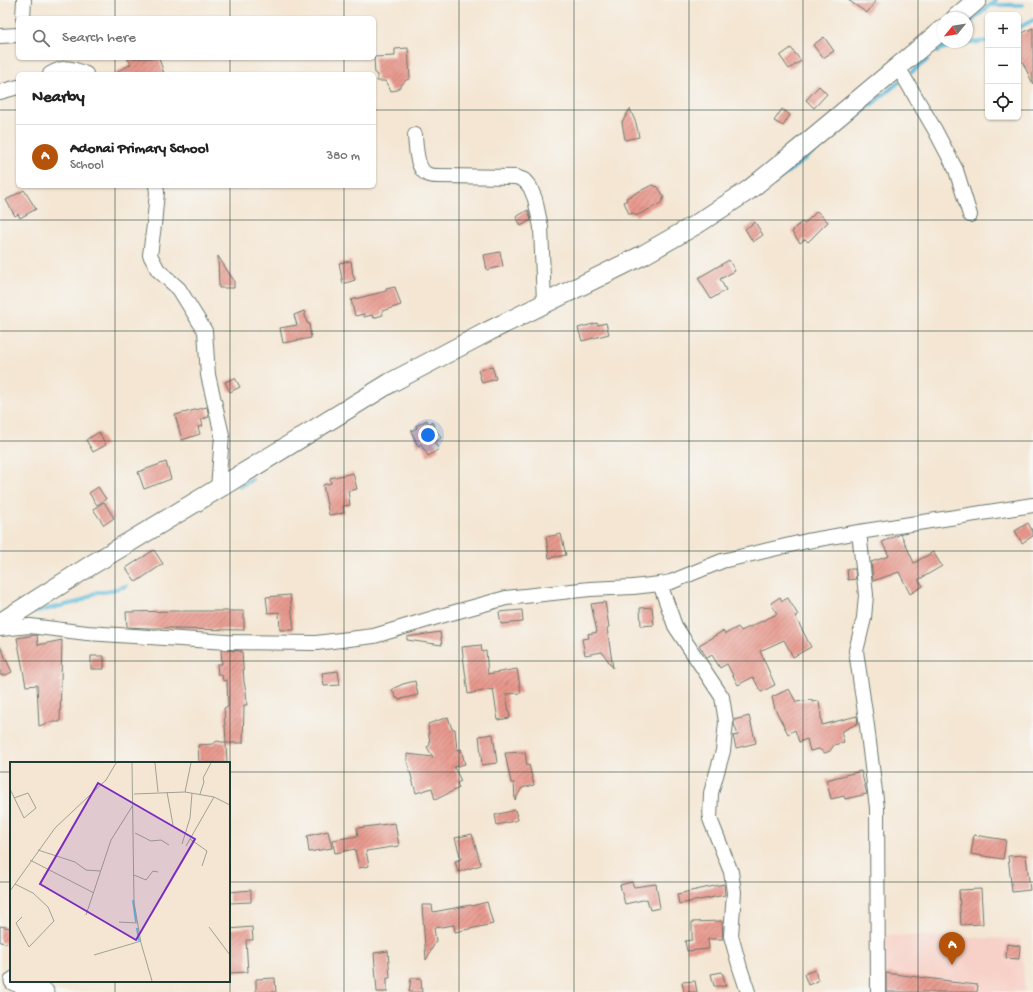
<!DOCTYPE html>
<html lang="en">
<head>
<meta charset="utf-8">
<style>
	body { margin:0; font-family:"Gochi Hand",sans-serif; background:#f2f2f2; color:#222 }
	.controls { position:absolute; right:12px; top:12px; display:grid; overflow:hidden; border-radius:6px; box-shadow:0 1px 3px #0004 }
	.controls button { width:36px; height:36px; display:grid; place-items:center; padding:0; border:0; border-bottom:1px solid #e0e0e0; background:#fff; color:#222; font:20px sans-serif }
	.compass { position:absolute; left:937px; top:12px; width:36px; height:36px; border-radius:50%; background:#fff; box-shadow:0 1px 3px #0004; rotate:240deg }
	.you { position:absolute; left:428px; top:435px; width:14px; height:14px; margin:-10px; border:3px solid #fff; border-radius:50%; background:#1a73e8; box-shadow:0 0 0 6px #1a73e833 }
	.badge { display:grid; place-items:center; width:26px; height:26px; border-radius:50%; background:#b45309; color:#fff; font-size:13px; font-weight:700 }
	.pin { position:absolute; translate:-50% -33px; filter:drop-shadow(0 1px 2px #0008) }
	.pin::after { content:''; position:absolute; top:21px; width:14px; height:12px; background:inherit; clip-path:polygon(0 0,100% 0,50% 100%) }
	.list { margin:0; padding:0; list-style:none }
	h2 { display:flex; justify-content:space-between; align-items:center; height:52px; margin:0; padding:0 16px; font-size:17px }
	h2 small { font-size:13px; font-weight:400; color:#767676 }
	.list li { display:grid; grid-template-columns:26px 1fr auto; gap:12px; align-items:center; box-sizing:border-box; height:64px; padding:0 16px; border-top:1px solid #e0e0e0 }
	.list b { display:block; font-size:15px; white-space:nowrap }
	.list p { margin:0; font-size:13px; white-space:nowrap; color:#767676 }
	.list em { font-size:13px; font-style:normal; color:#767676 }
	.icon { flex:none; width:22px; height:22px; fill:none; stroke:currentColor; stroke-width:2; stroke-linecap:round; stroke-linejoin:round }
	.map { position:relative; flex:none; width:1033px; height:992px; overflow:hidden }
	.search { position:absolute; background:#fff; box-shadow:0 1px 3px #0004; left:16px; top:16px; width:360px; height:44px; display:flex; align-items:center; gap:10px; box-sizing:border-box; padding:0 14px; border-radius:6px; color:#767676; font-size:15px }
	.panel { position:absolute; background:#fff; box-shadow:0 1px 3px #0004; left:16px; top:72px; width:360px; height:116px; border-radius:6px }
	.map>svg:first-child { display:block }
	.built { fill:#f7d1c8 }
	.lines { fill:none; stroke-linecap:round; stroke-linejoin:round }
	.stream { stroke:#5ebcdd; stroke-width:4 }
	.building { fill:url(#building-hatch) }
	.street-casing { stroke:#6a786c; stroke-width:16 }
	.secondary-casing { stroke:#6a786c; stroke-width:21 }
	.street { stroke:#fff; stroke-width:14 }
	.secondary { stroke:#fff; stroke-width:19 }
	.grid { fill:none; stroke:#1f3d34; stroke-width:1; stroke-opacity:0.55 }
	.inset-river { fill:none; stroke:#5ebcdd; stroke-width:2 }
	.inset-road { fill:none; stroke:#9fa293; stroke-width:1 }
	.view { fill:#7b2cbf; fill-opacity:0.15; stroke:#7b2cbf; stroke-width:2 }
	.inset-edge { fill:none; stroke:#1f3d34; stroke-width:2 }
</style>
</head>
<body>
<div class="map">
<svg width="1033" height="992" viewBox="0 0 1033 992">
	<defs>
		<pattern id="building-hatch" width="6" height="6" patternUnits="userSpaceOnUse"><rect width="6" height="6" fill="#e8988d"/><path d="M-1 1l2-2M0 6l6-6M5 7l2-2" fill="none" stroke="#bb7d74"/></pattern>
	</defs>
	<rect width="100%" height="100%" fill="#f6f6f2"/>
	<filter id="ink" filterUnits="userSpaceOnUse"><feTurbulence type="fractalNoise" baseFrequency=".025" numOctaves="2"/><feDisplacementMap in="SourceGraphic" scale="8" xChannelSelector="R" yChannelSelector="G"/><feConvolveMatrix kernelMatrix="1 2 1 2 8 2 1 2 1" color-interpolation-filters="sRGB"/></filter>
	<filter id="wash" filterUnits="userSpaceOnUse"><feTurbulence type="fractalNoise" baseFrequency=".012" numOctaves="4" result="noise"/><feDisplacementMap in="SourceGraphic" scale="16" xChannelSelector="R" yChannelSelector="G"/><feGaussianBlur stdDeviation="0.9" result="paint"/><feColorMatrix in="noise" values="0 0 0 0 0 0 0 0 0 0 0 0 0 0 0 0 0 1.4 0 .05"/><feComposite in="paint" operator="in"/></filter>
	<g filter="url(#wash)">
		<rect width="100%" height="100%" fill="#f4e6d3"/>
		<!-- built -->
		<path class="built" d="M882 935 1021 939 1025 992H882Z"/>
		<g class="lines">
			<!-- stream -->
			<path class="stream" d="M991 5H1023
				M967 25 996 0
				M1018 28 1033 20
				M941 49 961 44 988 41
				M938 52 948 42
				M912 72 927 60
				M752 199 804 160 899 82
				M240 487 252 479
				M31 613 78 602 97 592H105L126 586"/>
		</g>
		<g id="blocks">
			<!-- building -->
			<path class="building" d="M848 0H876L867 13Z
				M1033 28V84L1022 61 1018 63V35Z
				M824 37 834 51 823 58 813 45Z
				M408 48 410 79 406 80 397 90 391 91 385 81H377V75L375 74 374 57 395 56V49Z
				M791 48 801 61 789 69 780 56Z
				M127 58H159L164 74H114L131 64Z
				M819 86 827 94 814 108 806 100Z
				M630 109 636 123 639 137 625 140 622 122Z
				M782 109 790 115 783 126 774 121Z
				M652 185 658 187 664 197 661 203 636 216 634 213 629 214 624 202 627 200 626 198Z
				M24 190 36 209 20 218 18 214 15 216 6 200Z
				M528 210 531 220 521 226 516 217Z
				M817 211 828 222 808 242 805 239 800 243 792 232 794 230 793 229 802 222 804 224Z
				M755 222 763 235 753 242 745 229Z
				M500 252 503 266 487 270 484 255Z
				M218 256 234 281V288H219Z
				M729 260 735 271 720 279 726 290 711 299 698 278Z
				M351 261 353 275 355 280 343 284 339 263Z
				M395 287 401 305 382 311 383 315 373 318 372 315 364 317V314L355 316 351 300 386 291V289Z
				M304 311 307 323H309L311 338 283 343 280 328 297 325 294 315Z
				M597 323 598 325 606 323 609 334 582 341 578 328Z
				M492 366 496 379 482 383 478 370Z
				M235 378 240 387 230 392 225 382Z
				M207 407 209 417 201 419 203 426 198 427 200 434 182 440 175 415Z
				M427 420 428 424 432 422 441 438 434 442 439 449 428 456 421 444 418 446 411 431 417 428 416 426Z
				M99 432 106 445 93 452 86 440Z
				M166 462 171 479 144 489 138 472Z
				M353 473 357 489 348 491 350 505 343 506 344 513 329 515 323 485 331 483 330 478Z
				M98 487 106 499 97 505 89 493Z
				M104 502 114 518 104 525 93 509Z
				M1028 523 1033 532V536L1022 543 1015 531Z
				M561 534 566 555 549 558 546 537Z
				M901 534 914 563 933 552 942 566 918 580 923 586 910 594 899 572 873 581 871 562 889 556 882 542Z
				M154 550 163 564 136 582 126 568Z
				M847 569H855L856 579 848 580Z
				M290 595 294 630H280L279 612 268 613 266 597Z
				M780 597 782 601 788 598 798 615 795 616 811 647 793 657 784 640 760 651 775 685 761 692 753 677 738 685 727 664 720 668 712 655 707 658 699 645 723 631 725 634 738 627 741 631 777 614 771 603Z
				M605 602 609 627 607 628 613 668 602 652 585 655 582 639 589 638 588 634 597 632 591 604Z
				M652 607 654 625 641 626 640 608Z
				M522 610 523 622 501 624 499 612Z
				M174 611H244V630L174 629V628H148L127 627 126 612Z
				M440 632 442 645 407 640V637Z
				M35 635H37L38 645 62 640 60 722H50L39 726 37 685 26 686 17 638Z
				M481 645 482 652 486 651 488 674 517 669 521 693 506 694 510 718 498 720 493 689 468 694 462 647Z
				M0 646 12 672 6 675H0Z
				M221 650 242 651 244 682 246 691 247 705H244L243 743H226L224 708 228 707 227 680 223 681 222 675H218L217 664H222Z
				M91 656H104V669H91Z
				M338 671 340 685 324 686 322 673Z
				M415 681 418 695 405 698 399 700 398 698H396L392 689 403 684Z
				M789 689 796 702 812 700V702L819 701 822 725 857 716 858 723 841 732 844 742 834 745 830 751 825 753 819 749 810 751 807 739 799 742 795 730 788 734 775 709 772 697Z
				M749 716 756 743 736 748 733 736 738 735 734 724V720Z
				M448 717 452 729H455L457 750 461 749 465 764 454 767 461 781 457 783 459 788 435 800 432 788 416 793 407 761V754L433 757 427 747 430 745 428 724Z
				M493 734 497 763 482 765 479 736Z
				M217 741 226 743 227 763H199L198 745 213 744Z
				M525 752 527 766 529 765 534 785 522 788 515 800 514 783H511L505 753Z
				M861 771 867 794 845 799 844 796 831 799 826 780Z
				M515 810 518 820 497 825 495 815Z
				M395 823 399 846 366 851 369 866 359 868 355 849 335 853 332 840 358 836 357 828Z
				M328 831 332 848 309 852 307 836Z
				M472 834 481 865 458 872 455 861 461 859 455 838Z
				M974 835 1006 840 1003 859 971 854Z
				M1026 855 1030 890 1012 892 1008 856Z
				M632 882 634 887 656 884 660 908 650 910 647 899 625 904 620 885Z
				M724 884 725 895 679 904 677 894Z
				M981 889 983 924 961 925 959 890Z
				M251 890V902L229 903V892Z
				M487 902 493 924 455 932 454 925 434 928 436 941 426 960 422 905H432L433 912 471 905 472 906Z
				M722 921 723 939H708L709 949 687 951 685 941 692 940V922Z
				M0 926 11 928V944L0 942Z
				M252 927 253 940H246L248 972 229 973V929Z
				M1007 944 1020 946 1019 959 1006 958Z
				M388 951 390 978H387V992H377L374 953Z
				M815 970 818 981 808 985 804 974Z
				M722 972 726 986H714L711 974Z
				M886 973 950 981V982L978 985 977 992H886Z
				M275 978 276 992H256V979Z
				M411 978H421L422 992H409Z
				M695 981 697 992H684L682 982Z"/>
		</g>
	</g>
	<g filter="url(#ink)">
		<use href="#blocks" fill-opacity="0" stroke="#6a786c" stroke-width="1"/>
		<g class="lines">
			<defs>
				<path id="street" d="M23 18 24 0
					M0 36 18 35
					M898 67 935 130 956 170 970 215
					M50 74C65 66 71 67 86 74
					M0 92 18 87
					M415 135C416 146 416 169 427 174 430 176 435 176 439 176L516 177 524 180 530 187 535 199 541 227 544 303
					M156 186 157 192 154 225 150 255 158 270 179 289 205 331 208 375 222 435 218 489
					M859 532 866 595 864 618 856 651 867 726 877 808 878 992
					M660 584 675 626 722 697 726 722 723 751 711 793 710 819 731 872 734 892 731 936 740 968 748 992
					M0 629 30 626 87 633 227 642 316 643 374 636 437 617 506 598 590 589 633 587 660 584 671 582 722 561 807 541 859 532 1033 505"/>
				<path id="secondary" d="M956 18 977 0
					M0 623 93 564 229 482 390 383 489 331 643 255 697 224 749 190 803 146 943 29
					M14 981 44 992"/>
			</defs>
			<!-- street casing -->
			<use href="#street" class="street-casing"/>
			<!-- secondary casing -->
			<use href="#secondary" class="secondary-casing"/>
			<!-- street -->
			<use href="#street" class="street"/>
			<!-- secondary -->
			<use href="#secondary" class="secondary"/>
		</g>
	</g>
	<!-- grid -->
	<path class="grid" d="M115 0V18M230 0V18M344 0V18M459 0V992M574 0V992M689 0V992M803 0V992M918 0V992M115 58V74M230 58V74M344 58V74M0 110H18M374 110H988M1018 110H1033M115 186V763M230 186V992M344 186V992M0 220H1033M0 331H1033M0 441H1033M0 551H1033M0 661H1033M0 772H11M229 772H1033M0 882H11M229 882H1033M115 981V992"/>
	<!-- overview -->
	<g transform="translate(10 762)">
		<rect width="220" height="220" fill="#f4e6d3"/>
		<path class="inset-river" d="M123 138 126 160M127 166 129 179"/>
		<path class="inset-road" d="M122 1 124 140 131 181 142 219M145 1 148 30M0 27 14 56 26 46 18 31 4 36M157 30 163 63M175 30 181 1M124 32 175 30 204 35 220 43M190 32 194 20 193 16 201 1M125 71 141 79 151 78 159 83M180 77 197 89 192 104M172 82 180 56 182 31M176 84 204 35M28 88 65 100 76 108 90 109M20 98 84 131M124 113 136 118 143 109 148 110M5 122 23 131 38 145 44 159 19 185 6 161 12 155M0 129 45 66 96 18 106 1M76 153 101 78 123 43M109 160 127 161M199 165 220 193M84 193 131 179"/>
		<path class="view" d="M88 21 185 77 126 178 30 122Z"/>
		<rect width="220" height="220" class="inset-edge"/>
	</g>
</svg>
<div class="controls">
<button>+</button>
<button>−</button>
<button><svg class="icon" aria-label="locate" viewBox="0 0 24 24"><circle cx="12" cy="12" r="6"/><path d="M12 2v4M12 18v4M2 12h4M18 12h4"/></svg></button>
</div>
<svg class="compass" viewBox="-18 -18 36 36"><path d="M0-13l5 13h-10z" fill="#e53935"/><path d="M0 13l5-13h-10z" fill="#767676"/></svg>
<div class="you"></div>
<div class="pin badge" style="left:952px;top:965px">A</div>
<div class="search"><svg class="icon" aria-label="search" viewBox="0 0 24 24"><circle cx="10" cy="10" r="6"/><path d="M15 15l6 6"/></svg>Search here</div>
<section class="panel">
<h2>Nearby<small></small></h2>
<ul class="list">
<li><span class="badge">A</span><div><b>Adonai Primary School</b><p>School</p></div><em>380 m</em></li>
</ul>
</section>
</div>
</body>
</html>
